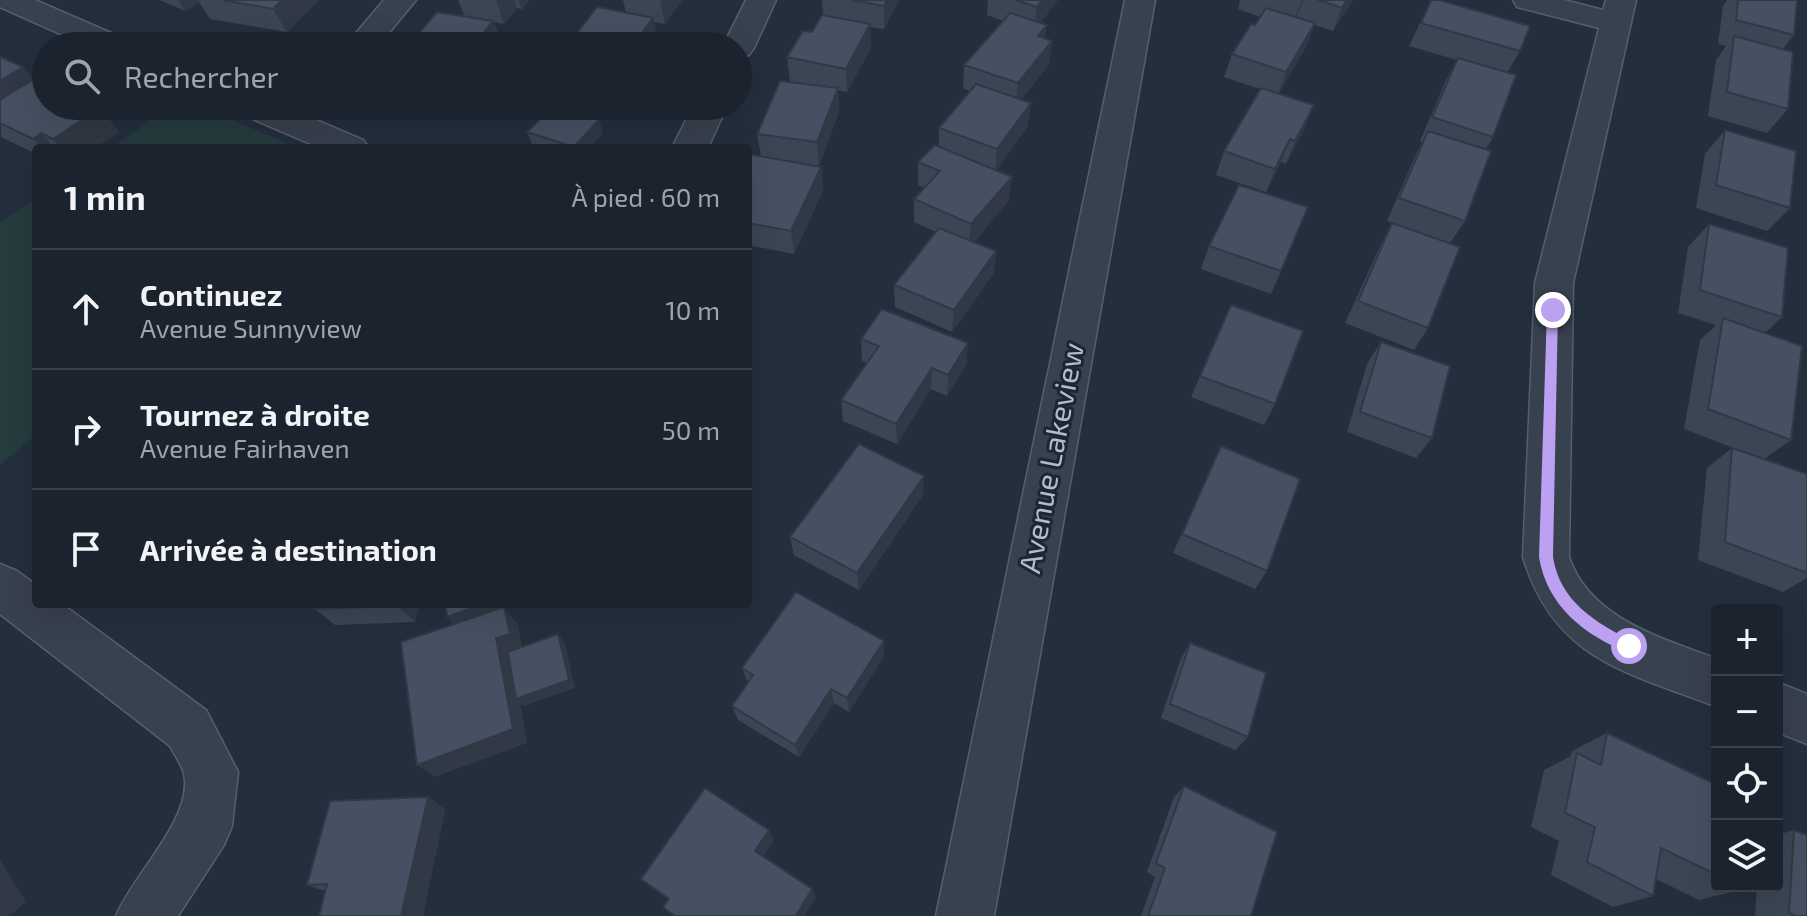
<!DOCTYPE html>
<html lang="fr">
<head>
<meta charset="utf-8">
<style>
	body { margin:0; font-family:"Exo 2",sans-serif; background:#242b36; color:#f1f3f6 }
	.controls { position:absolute; right:24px; bottom:24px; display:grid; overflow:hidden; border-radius:8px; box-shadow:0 8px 32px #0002 }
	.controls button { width:72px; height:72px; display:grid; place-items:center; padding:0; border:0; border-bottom:2px solid #39404a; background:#1b232e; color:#f1f3f6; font:40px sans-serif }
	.stop { position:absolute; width:24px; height:24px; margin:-18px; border:6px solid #bca0f2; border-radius:50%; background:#fff }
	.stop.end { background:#bca0f2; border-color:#fff; box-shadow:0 2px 8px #0008 }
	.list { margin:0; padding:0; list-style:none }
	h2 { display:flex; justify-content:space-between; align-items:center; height:104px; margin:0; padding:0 32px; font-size:34px }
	h2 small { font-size:26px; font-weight:400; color:#a0a4aa }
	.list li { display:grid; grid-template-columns:52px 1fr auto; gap:24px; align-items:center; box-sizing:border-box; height:120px; padding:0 32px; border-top:2px solid #39404a }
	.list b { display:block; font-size:30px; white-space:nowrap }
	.list p { margin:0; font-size:26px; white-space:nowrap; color:#a0a4aa }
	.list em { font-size:26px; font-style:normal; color:#a0a4aa }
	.icon { flex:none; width:44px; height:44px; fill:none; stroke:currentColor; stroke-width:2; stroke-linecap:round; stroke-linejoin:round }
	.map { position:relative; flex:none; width:1807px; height:916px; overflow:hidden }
	.search { position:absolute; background:#1b232e; box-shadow:0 8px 32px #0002; left:32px; top:32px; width:720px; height:88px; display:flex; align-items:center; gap:20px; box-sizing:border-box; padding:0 28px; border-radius:44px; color:#a0a4aa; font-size:30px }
	.panel { position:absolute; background:#1b232e; box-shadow:0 8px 32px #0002; left:32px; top:144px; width:720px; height:464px; border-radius:8px }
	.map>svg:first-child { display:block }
	.green { fill:#263c3f }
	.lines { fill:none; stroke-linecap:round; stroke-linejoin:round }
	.street-casing { stroke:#565f6c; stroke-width:3 }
	.street { fill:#38414e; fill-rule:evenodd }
	.wall { fill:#3b4654 }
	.shaded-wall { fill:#303945 }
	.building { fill:#455162; stroke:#303945; stroke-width:2 }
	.route { fill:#bca0f2 }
	.labels { text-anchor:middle; stroke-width:6; stroke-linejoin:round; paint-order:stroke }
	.street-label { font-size:30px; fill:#b4bcc9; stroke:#1d2633 }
</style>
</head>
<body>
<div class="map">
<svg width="1807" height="916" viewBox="0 0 1807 916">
	<rect width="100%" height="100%" fill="#242f3e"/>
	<!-- green -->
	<path class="green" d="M172 106H199L299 148H110Z
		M36 199V435L0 465V223Z"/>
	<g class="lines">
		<defs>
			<path id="street" d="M0 0H35L125 39 130 46H87L0 7Z
				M384 0H416L378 46H345Z
				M746 0H776L754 48 749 55 738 58V46H723Z
				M1125 0H1155L994 916H936Z
				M1513 0H1564L1603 10 1606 0H1636L1573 283 1569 557C1590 619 1662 638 1717 659V707C1627 672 1554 660 1523 557L1535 283 1599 28 1517 7Z
				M236 106H283L363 140 369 148H320L241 114Z
				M693 106H727L708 148H672Z
				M0 564 17 571 36 585V604H62L206 710 238 772 232 826 224 845 178 916H116C133 875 194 817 184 774 182 765 174 754 170 746L0 614Z
				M1777 682 1807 694V744L1777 732Z"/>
		</defs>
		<!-- street casing -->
		<use href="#street" class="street-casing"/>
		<!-- street -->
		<use href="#street" class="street"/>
	</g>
	<!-- wall -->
	<path class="wall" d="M160 0H318V1L287 32 210 19 199 2 185 11Z
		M458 0H529L522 9 517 8 504 24 494 22 502 45 465 17Z
		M623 0H682L665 24 654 22 658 41 655 46H567L626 13Z
		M822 0H899L884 29 870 27 871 48 847 92 838 90 839 112 819 166 790 162 821 167 823 190 794 254 748 245V154L761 156 757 134 801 83 790 81 787 57 812 32 823 15Z
		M988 0H1058L1040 23 1045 39 1052 41 1049 65 1021 99 1028 126 996 171 1009 200 974 242 996 251 994 273 952 332 895 307 894 285 936 232 914 222V199L924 188 918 185V162L939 146V128L970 91 963 88 964 65 1003 21 987 15Z
		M1240 0H1353L1333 31 1314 25 1306 47 1278 94 1314 105 1304 129 1286 164 1281 162 1266 192 1216 175 1224 151 1260 89 1224 77 1232 54 1260 17 1238 9Z
		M1431 0 1520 51 1507 73 1493 137 1486 149 1465 221 1450 243 1428 328 1414 350 1345 323 1380 246 1392 223 1387 221 1416 154 1422 142 1420 141 1445 82 1457 60 1409 46Z
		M1727 0H1797L1794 35 1783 49 1788 109 1767 133 1708 116 1716 60 1726 46 1718 44 1723 6Z
		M0 57 23 67 33 79 46 106 100 108 119 132 94 148H36V154L1 137Z
		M599 120 603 133 589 148H543L532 144 527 132Z
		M1725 130 1790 208 1767 231 1696 208 1705 154Z
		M1709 224 1782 317 1765 333 1791 440 1764 459 1807 474V578L1783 592 1698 560 1707 468 1732 448 1757 457 1684 429 1700 340 1716 325 1678 313 1688 247Z
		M1209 246 1281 271 1271 294 1201 269Z
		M861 339 968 343 966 365 947 396 931 389 897 444 843 421 841 400 867 363 862 361Z
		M1381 342 1432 438 1416 458 1347 432 1367 364Z
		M1200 376 1275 404 1264 425 1191 397Z
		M1221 446 1267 571 1255 589 1173 553Z
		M923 495 859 590 794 555 790 537Z
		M420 604 415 622 335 625 315 609Z
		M884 641V656L849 712 834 703 799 757 738 720 732 706 748 683 742 668Z
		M1190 643 1248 737 1235 750 1161 718 1181 658Z
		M1607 733 1717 785V886H1745L1744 889 1699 900 1656 879 1653 896 1613 907 1551 875 1559 841 1531 827 1544 770 1571 756 1572 751Z
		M1184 786 1251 916H1141L1155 877 1147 872 1174 797Z
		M428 797 445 809 423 916H319L325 891 307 885Z
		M1794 830 1807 916H1755L1757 886H1777V835Z"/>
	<!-- shaded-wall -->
	<path class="shaded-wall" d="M178 0H198L199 2 185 11Z
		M282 0H318V1L287 32 273 9Z
		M496 0H514L517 8 504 24Z
		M518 0H529L522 9Z
		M660 0H682L665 24Z
		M887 0H899L884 29V6Z
		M1042 0H1058L1034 30 1037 7Z
		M1302 0H1303L1296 19 1291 27Z
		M1347 0H1353L1333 31 1342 8Z
		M653 18 658 41 655 46H633Z
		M493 21 502 46H473Z
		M1315 23 1306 47 1278 95 1286 72Z
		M870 24 871 48 847 92 846 69Z
		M1047 25 1044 49 1038 36Z
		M1052 41 1049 65 1015 107 1018 83Z
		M23 67 43 91 0 118V81Z
		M838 88 839 112 819 166 817 142Z
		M1031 103 1028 126 995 172 997 149Z
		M1314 105 1304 129 1286 164 1295 141Z
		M100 108 119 132 94 148H61L53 139Z
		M599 120 603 133 589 148H574Z
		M41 133 54 148H41L33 139Z
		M1290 139 1281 162 1266 192 1275 169Z
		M821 167 823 190 794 254 791 231Z
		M1012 177 1009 200 969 247 971 224Z
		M996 251 994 273 952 332 954 310Z
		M968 343 966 365 947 396 948 375Z
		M932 368 931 389 897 444 896 424Z
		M924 476 923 495 859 590 857 573Z
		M399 604H420L415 622 398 606Z
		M483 604H515L505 608 518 624 523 650 558 634 565 643 575 688 524 706 520 702 527 743 435 777 417 765 455 626 447 617Z
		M884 641V656L849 712 847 698Z
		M831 689 834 703 799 757 795 745Z
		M428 797 445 809 423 916H401Z
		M769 830 774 840 761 860 755 851Z
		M0 860 26 902 9 916H0Z
		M812 889 816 898 804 916H796Z"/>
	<!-- building -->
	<path class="building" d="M223 0H282L273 9Z
		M852 0H887L884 6Z
		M1015 0H1042L1037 7Z
		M1318 0H1347L1342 8Z
		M1431 0H1439L1530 26 1520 51 1421 23Z
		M1738 0H1797L1794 35 1736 20Z
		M597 7 653 18 633 45 613 42 610 46H567Z
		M1266 8 1315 23 1286 72 1232 54 1251 24 1255 25Z
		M437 12 493 21 473 46H408Z
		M1010 13 1047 25 1038 36 1052 41 1018 83 964 65Z
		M822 15 870 24 846 69 787 57 803 31 812 32Z
		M1734 36 1793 52 1788 109 1727 92Z
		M0 57 23 67 0 81Z
		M1458 58 1516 75 1493 137 1432 117Z
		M42 74 46 75V106H95L100 108 53 139 41 133 33 139 0 123V100Z
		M780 81 838 88 817 142 757 134Z
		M976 84 1031 103 997 149 939 128Z
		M1261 88 1314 105 1295 141 1290 139 1275 169 1224 151Z
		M553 106 599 120 574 147 527 132Z
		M1725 130 1796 151 1790 208 1716 185Z
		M1428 131 1491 151 1465 221 1399 198Z
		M935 145 1012 177 971 224 914 199 940 171 918 162Z
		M748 154 821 167 791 231 748 223Z
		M1239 185 1308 207 1281 271 1209 246Z
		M1392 223 1460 247 1428 328 1358 301Z
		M1709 224 1788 248 1782 317 1700 290Z
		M939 228 996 251 954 310 894 285Z
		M1231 305 1303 331 1275 404 1200 376Z
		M882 309 968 343 948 375 932 368 896 424 841 400 879 346 861 339Z
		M1723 318 1802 346 1791 440 1708 409Z
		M1381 342 1450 366 1432 438 1360 412Z
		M859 444 924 476 857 573 790 537Z
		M1221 446 1300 479 1267 571 1182 534Z
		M1732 448 1807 474V573L1725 542Z
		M796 592 884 641 847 698 831 689 795 745 732 706 753 675 742 668Z
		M317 604H399L398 606 315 609Z
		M445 604H483L447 617Z
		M504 607 510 634 496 638 513 729 417 765 401 642Z
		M558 634 569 680 516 699 508 652Z
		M1190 643 1266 673 1248 737 1170 704Z
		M1607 733 1717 785V875L1661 848 1653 896 1587 862 1595 827 1565 813 1577 753 1601 765Z
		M1184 786 1277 832 1251 916H1148L1165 868 1156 863Z
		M705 788 769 830 755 851 812 889 796 916H675L663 907 669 899 641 879Z
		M428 797 401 916H319L327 884 307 885 330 801Z
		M1794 830 1807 835V916H1795L1789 913Z"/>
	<!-- route -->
	<path class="route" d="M1553 306 1558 310 1553 557C1560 602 1596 623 1634 642L1636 646 1629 653C1584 635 1547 606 1539 557L1547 310Z"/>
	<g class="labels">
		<!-- street labels -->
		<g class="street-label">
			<text transform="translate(1052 458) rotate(-79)" y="10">Avenue Lakeview</text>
		</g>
	</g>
</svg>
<div class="controls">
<button>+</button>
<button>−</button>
<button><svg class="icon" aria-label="locate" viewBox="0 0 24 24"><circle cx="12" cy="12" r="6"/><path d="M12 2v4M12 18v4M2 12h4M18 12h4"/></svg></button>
<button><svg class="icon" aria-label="layers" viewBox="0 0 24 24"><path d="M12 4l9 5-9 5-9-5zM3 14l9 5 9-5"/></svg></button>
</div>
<div class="stop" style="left:1629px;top:646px"></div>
<div class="stop end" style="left:1553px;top:310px"></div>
<div class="search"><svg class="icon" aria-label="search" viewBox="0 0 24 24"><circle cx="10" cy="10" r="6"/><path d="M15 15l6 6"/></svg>Rechercher</div>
<section class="panel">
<h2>1 min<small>À pied · 60 m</small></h2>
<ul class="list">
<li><svg class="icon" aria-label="ahead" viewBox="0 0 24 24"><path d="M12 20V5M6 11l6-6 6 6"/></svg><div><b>Continuez</b><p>Avenue Sunnyview</p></div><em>10 m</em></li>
<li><svg class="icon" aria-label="right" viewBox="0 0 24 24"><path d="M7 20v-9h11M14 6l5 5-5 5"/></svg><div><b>Tournez à droite</b><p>Avenue Fairhaven</p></div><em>50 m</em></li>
<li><svg class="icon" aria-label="arrive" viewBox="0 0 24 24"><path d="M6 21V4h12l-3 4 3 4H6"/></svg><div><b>Arrivée à destination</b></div></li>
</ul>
</section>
</div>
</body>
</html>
